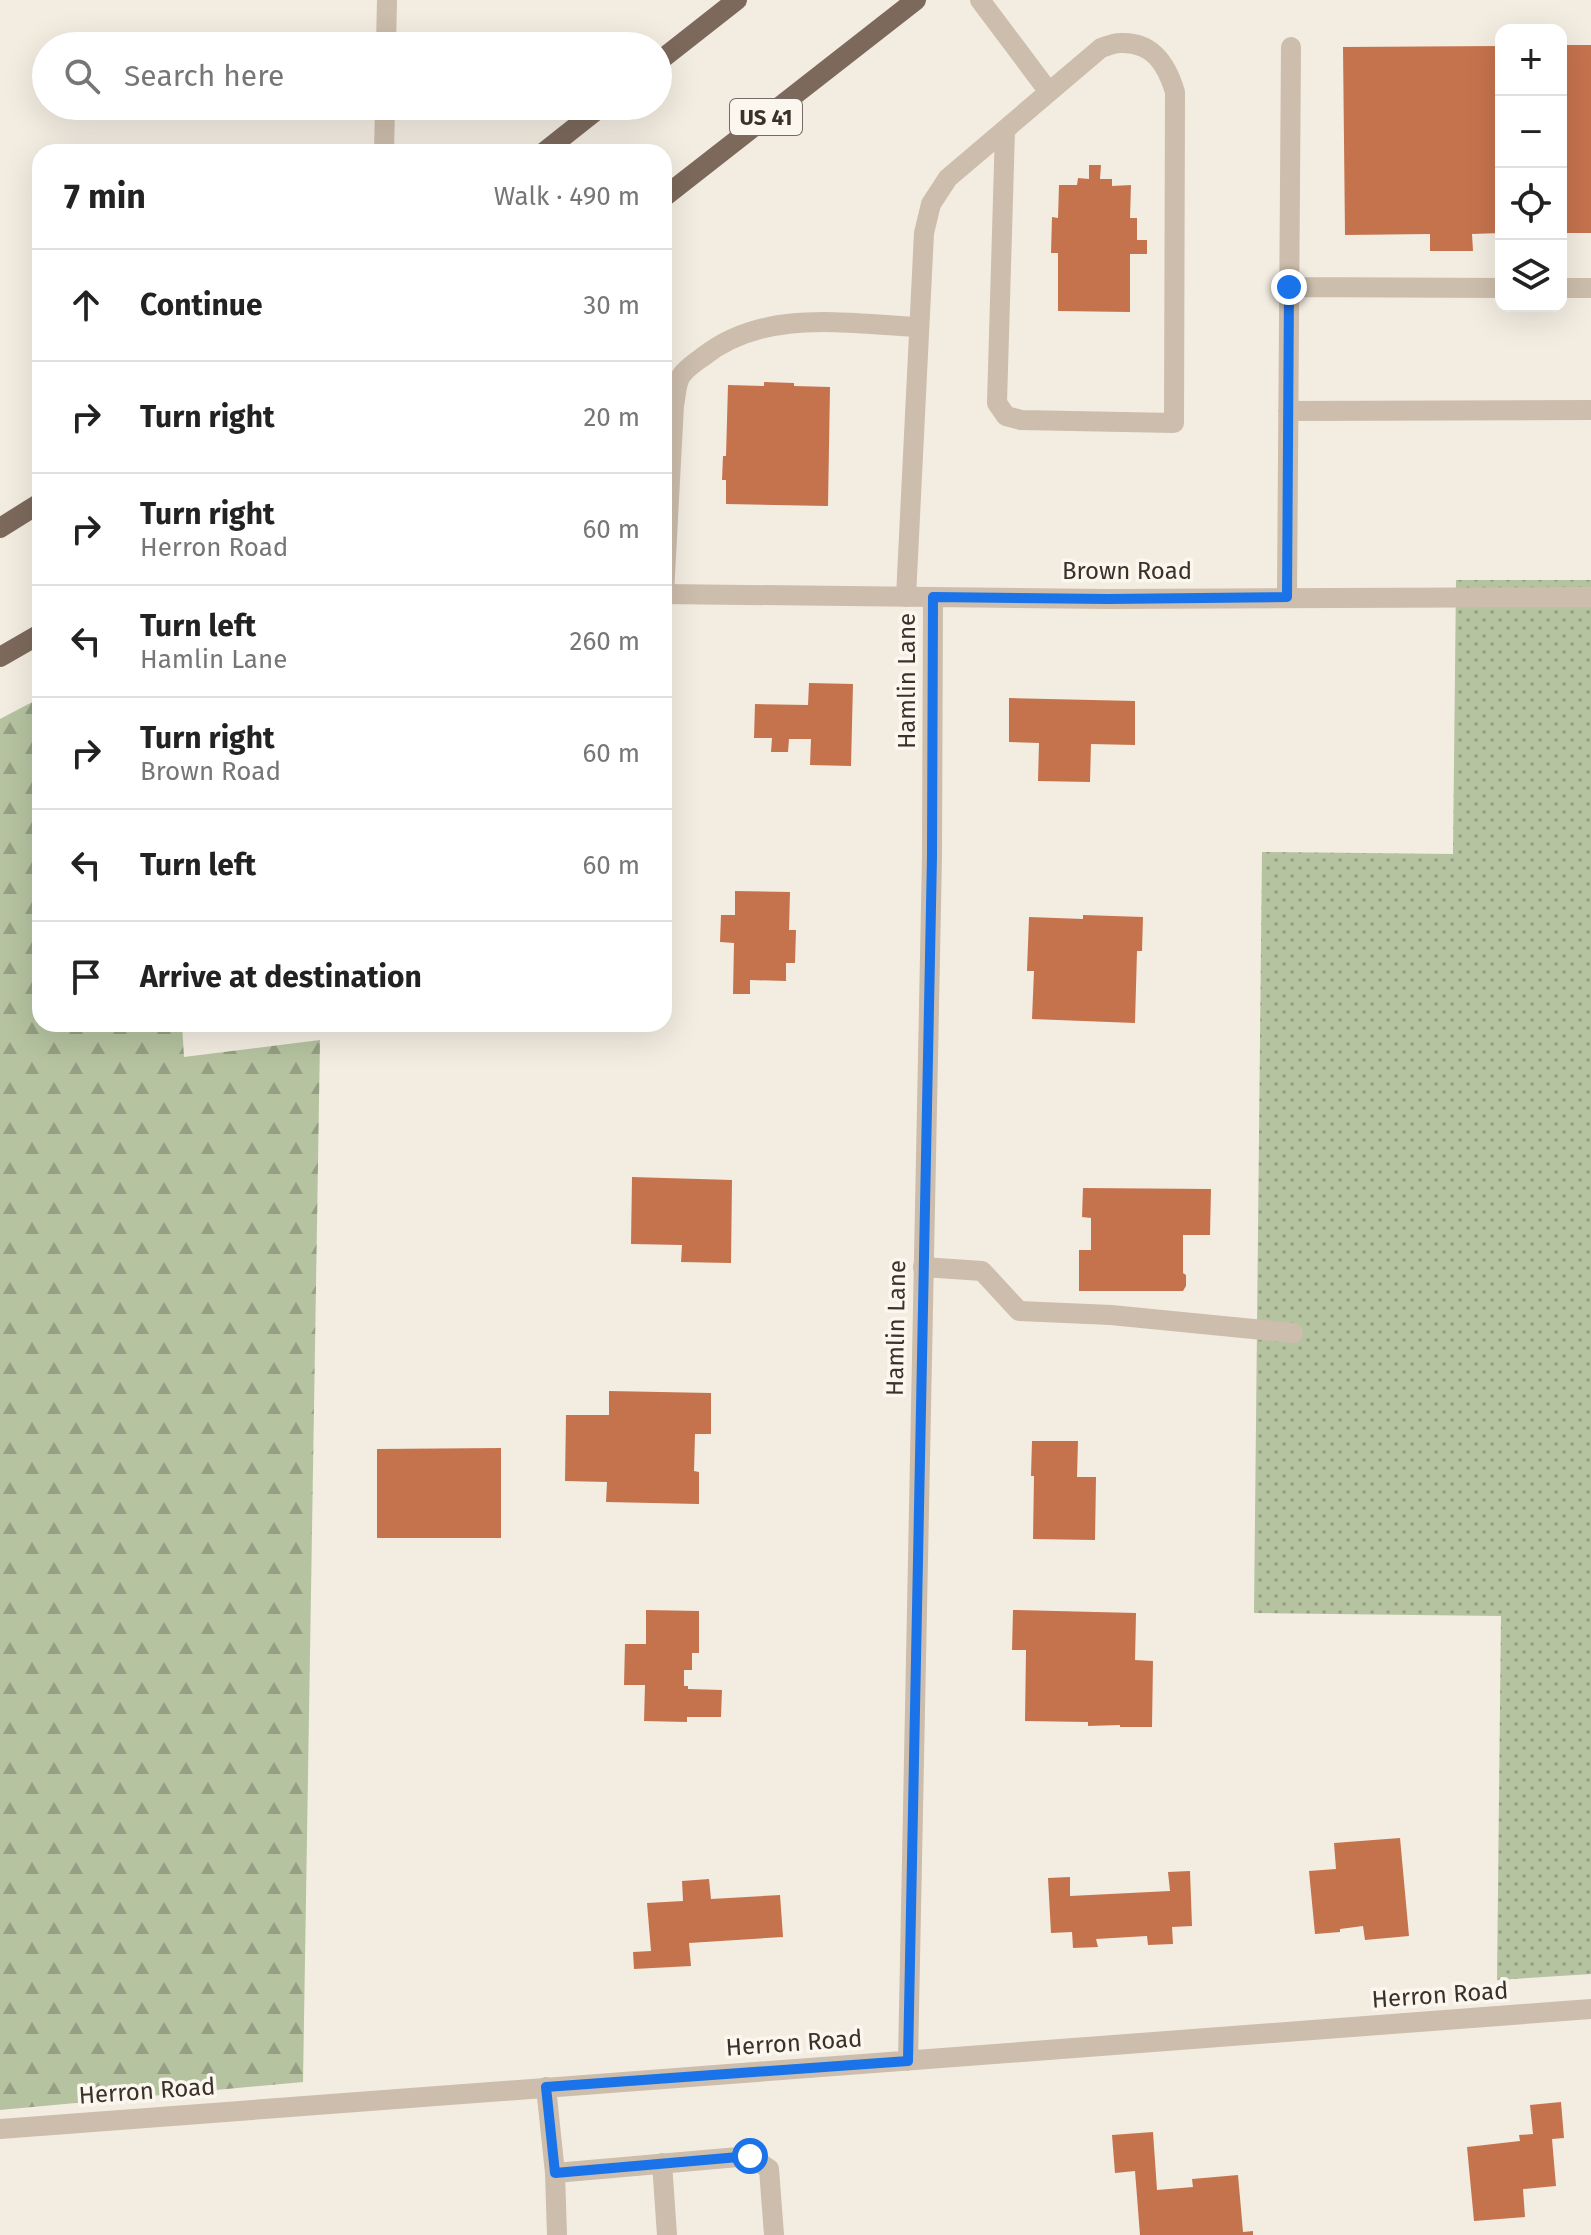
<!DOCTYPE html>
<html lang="en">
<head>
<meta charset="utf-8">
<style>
	body { margin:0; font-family:"Fira Sans",sans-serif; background:#f2f2f2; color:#222 }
	.controls { position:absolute; right:24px; top:24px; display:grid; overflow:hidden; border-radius:16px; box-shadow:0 8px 32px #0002 }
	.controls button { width:72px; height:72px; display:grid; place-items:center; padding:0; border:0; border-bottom:2px solid #e0e0e0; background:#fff; color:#222; font:40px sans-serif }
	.stop { position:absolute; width:24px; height:24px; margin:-18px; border:6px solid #1a73e8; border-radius:50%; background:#fff }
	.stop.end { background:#1a73e8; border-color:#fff; box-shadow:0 2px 8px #0008 }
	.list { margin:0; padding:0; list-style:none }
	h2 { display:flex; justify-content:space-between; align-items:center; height:104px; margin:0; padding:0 32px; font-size:34px }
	h2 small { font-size:26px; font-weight:400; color:#767676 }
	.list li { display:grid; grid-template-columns:52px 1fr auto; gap:24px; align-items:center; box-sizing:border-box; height:112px; padding:0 32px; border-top:2px solid #e0e0e0 }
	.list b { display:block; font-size:30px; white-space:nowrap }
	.list p { margin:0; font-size:26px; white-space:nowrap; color:#767676 }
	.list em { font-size:26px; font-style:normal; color:#767676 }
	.icon { flex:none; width:44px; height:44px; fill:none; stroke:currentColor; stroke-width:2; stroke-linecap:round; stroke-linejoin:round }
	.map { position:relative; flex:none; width:1591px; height:2235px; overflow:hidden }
	.search { position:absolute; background:#fff; box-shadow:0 8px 32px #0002; left:32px; top:32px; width:640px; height:88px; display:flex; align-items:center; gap:20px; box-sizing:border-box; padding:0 28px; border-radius:44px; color:#767676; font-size:30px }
	.panel { position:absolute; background:#fff; box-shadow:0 8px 32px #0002; left:32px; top:144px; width:640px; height:888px; border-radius:24px }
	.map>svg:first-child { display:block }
	.grass { fill:url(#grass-dots) }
	.forest { fill:url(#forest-firs) }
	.building { fill:#c5734d }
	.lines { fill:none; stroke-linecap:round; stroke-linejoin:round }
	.lane { stroke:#ccbdac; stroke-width:20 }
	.street { stroke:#ccbdac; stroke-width:20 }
	.primary { stroke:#7c695c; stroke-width:20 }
	.route { stroke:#1a73e8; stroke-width:10 }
	.labels { text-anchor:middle; stroke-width:7; stroke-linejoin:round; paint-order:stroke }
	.shield { fill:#fbf6ee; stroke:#746c66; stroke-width:2 }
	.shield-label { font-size:22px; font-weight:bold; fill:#3a312b }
	.street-label { font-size:24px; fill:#3a312b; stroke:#fbf6ee }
</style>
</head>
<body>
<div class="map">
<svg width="1591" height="2235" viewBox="0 0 1591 2235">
	<defs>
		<pattern id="grass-dots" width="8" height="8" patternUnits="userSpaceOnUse" patternTransform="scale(2)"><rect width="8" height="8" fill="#b5c3a0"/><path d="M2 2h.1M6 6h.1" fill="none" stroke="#949f83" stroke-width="1.8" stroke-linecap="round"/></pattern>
		<pattern id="forest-firs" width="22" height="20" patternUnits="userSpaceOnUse" patternTransform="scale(2)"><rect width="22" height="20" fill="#b5c3a0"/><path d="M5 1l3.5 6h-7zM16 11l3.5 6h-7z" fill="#949f83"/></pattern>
	</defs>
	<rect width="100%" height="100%" fill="#f3ece1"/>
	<!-- grass -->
	<path class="grass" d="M1456 580H1591V1974L1497 1980 1501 1616 1254 1613 1262 852 1453 854Z"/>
	<!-- forest -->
	<path class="forest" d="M40 698V1024H182L184 1057 320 1040 303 2082 0 2110V719Z"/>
	<!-- building -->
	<path class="building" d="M1561 45H1591V233H1561Z
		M1501 46V233L1472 234 1473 251H1430V234L1345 235 1343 47Z
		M1089 165H1101L1100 179H1112V186L1131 185 1130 218H1137V240H1147V254H1130V312L1058 311V253H1051L1052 217 1058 218 1059 185H1077L1078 178 1089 179Z
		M764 382 794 383V386L830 387 828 506 726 504V480H722L723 456H726L728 385 764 386Z
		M809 683 853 684 851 766 810 765 811 739H789L788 752H771L772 738H754L755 704 808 705Z
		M1009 698 1135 701V745L1091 744 1090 782 1038 781 1039 743 1009 742Z
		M735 891 790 892 789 930H796L795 963H786V981L750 980V994H733L734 943 720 942 721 915H735Z
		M1083 915 1143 917 1142 951H1137L1135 1023 1032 1019 1034 971H1027L1029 917 1083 919Z
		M632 1177 732 1180 731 1263 681 1262 682 1245 631 1244Z
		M1083 1188 1211 1189 1210 1235H1183V1273L1186 1275V1286L1183 1291H1079V1250H1091V1218L1082 1217Z
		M609 1391 711 1393V1434H695L694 1471 699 1472V1504L606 1502 607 1482 565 1481 566 1415H609Z
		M1032 1441H1078L1077 1477H1096L1095 1540 1033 1539 1034 1476H1031Z
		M501 1448V1538H377V1449Z
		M646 1610 699 1611V1653H692V1670H684V1686H688V1689L722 1690 721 1717H687V1722L644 1721 645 1685H624L625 1644H646Z
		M1013 1610 1136 1613 1135 1660 1153 1661 1152 1727H1120V1725L1088 1726V1722L1025 1721 1026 1650H1012Z
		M1400 1838 1409 1936 1365 1940 1363 1926 1340 1929V1932L1315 1934 1309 1871 1336 1869 1334 1843Z
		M1190 1871 1192 1926 1172 1927 1173 1944 1148 1945 1147 1936 1096 1939 1098 1947 1073 1948 1072 1932 1051 1933 1048 1878 1070 1877V1896L1170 1891 1168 1872Z
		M709 1879 711 1899 780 1895 783 1937 689 1943 691 1966 634 1969 633 1952 651 1951 647 1903 683 1901 682 1881Z
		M1561 2102 1564 2138 1552 2139 1556 2186 1523 2189 1525 2217 1474 2221 1467 2147 1520 2141 1519 2135 1533 2134 1530 2105Z
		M1153 2132 1157 2190 1193 2187 1192 2179 1238 2175 1243 2232 1253 2231V2235H1140L1135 2171 1115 2173 1112 2135Z"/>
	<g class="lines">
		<!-- lane -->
		<path class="lane" d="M980 0 1049 92
			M1289 287 1501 288
			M1561 288H1591
			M1288 411 1591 410
			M664 594 674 405C676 397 676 383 681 376 686 368 697 361 704 356 766 308 846 324 919 327
			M906 597 924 233 931 204 948 178 1101 48C1107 46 1114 43 1120 43 1153 41 1167 65 1175 92L1174 423 1021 420 1006 416 997 403 1005 130
			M1287 597 1291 47
			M923 1267 982 1271 1019 1311 1111 1315 1293 1333
			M546 2087 555 2173 557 2235
			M662 2163 667 2235
			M555 2173 750 2156 769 2169 774 2235"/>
		<!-- street -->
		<path class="street" d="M386 46 387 0
			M384 152 385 106
			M664 594 1108 599 1591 597
			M908 2061 932 856 933 597
			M0 2129 1591 2009"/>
		<!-- primary -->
		<path class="primary" d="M658 62 737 0
			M544 152 602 106
			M664 197 916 0
			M0 528 40 503
			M0 657 40 634"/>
	</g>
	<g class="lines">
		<!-- route -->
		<path class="route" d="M750 2156 555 2173 546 2087 908 2061 932 856 933 597 1108 599 1287 597 1289 287"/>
	</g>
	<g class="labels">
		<!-- shield labels -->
		<rect class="shield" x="730" y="99" width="72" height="36" rx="6"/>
		<g class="shield-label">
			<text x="766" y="125">US 41</text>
		</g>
		<!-- street labels -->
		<g class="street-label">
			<text x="1127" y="579">Brown Road</text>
			<text transform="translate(907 681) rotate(-90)" y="8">Hamlin Lane</text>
			<text transform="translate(896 1328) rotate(-89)" y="8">Hamlin Lane</text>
			<text transform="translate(1440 1995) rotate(-4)" y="8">Herron Road</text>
			<text transform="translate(794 2043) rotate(-4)" y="8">Herron Road</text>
			<text transform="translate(147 2091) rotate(-4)" y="8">Herron Road</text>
		</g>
	</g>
</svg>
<div class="controls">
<button>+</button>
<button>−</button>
<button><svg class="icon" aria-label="locate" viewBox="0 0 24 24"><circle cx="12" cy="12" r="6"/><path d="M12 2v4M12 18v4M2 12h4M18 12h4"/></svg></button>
<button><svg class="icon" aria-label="layers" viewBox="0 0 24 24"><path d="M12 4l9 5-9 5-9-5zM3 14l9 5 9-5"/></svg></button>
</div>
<div class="stop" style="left:750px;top:2156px"></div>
<div class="stop end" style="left:1289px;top:287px"></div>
<div class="search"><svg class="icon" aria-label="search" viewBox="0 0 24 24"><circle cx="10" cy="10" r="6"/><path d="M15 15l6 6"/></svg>Search here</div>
<section class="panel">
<h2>7 min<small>Walk · 490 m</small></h2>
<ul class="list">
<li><svg class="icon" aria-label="ahead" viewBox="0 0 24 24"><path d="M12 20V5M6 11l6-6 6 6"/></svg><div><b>Continue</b></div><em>30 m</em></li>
<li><svg class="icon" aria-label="right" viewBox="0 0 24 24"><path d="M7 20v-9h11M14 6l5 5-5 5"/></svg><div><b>Turn right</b></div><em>20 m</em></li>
<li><svg class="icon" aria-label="right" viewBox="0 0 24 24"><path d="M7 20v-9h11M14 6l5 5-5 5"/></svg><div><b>Turn right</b><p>Herron Road</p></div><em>60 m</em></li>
<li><svg class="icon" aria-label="left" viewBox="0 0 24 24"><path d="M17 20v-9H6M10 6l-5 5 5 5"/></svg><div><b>Turn left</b><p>Hamlin Lane</p></div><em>260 m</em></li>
<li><svg class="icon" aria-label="right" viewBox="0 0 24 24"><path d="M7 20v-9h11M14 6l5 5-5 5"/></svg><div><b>Turn right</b><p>Brown Road</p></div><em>60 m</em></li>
<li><svg class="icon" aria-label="left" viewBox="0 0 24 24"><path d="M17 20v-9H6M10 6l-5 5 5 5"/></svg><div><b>Turn left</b></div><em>60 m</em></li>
<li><svg class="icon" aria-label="arrive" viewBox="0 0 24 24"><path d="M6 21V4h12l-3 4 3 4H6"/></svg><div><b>Arrive at destination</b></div></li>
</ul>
</section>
</div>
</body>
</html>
